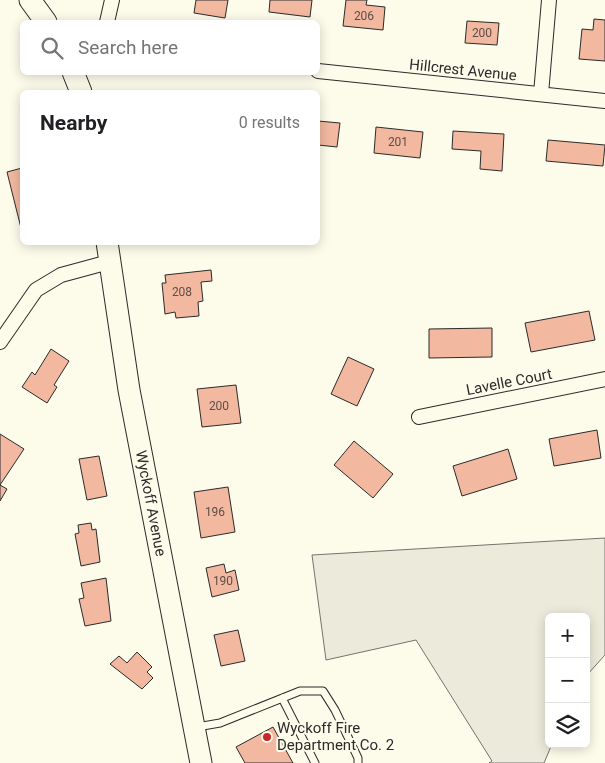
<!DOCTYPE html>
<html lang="en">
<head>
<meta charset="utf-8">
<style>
	body { margin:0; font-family:Roboto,sans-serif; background:#f6f6f6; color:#202124 }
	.controls { position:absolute; right:15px; bottom:15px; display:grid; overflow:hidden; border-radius:8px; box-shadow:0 2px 12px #0003 }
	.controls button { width:45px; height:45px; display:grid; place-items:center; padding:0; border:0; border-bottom:1px solid #e0e0e0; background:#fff; color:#202124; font:25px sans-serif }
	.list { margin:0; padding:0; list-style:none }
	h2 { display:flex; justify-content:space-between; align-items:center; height:65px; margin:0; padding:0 20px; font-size:21px }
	h2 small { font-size:16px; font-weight:400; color:#757577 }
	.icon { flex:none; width:28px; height:28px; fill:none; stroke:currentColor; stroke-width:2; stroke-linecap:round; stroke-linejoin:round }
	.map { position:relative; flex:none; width:605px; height:763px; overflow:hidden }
	.search { position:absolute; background:#fff; box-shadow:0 2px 12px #0003; left:20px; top:20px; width:300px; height:55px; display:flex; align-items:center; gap:12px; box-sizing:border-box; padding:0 18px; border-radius:8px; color:#757577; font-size:19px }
	.panel { position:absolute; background:#fff; box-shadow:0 2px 12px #0003; left:20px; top:90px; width:300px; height:155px; border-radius:8px }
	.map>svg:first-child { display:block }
	.green { fill:#ecebdb; stroke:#74746e }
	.building { fill:#f2b8a0; stroke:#2b2b2b }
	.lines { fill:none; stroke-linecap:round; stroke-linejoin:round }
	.lane-casing { stroke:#2b2b2b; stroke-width:9 }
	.street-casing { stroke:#2b2b2b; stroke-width:16 }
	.primary-casing { stroke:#2b2b2b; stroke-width:23 }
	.lane { stroke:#fdfbea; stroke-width:7 }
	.street { stroke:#fdfbea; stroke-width:14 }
	.primary { stroke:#fdfbea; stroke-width:21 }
	.poi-dot { fill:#c62828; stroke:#fdfbea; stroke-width:2 }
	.labels { text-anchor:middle; stroke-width:4; stroke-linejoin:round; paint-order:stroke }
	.number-label { font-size:12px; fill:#5d4e48 }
	.street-label { font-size:15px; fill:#2b2b2b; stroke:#fdfbea }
	.poi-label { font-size:15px; fill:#2b2b2b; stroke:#fdfbea; text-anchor:start }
</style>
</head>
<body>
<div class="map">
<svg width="605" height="763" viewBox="0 0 605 763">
	<rect width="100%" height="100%" fill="#fdfbea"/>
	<!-- green -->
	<path class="green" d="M605 538V655L586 676V617H549V744H552L544 763H489L492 761 416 640 326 660 312 555Z"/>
	<!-- building -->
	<path class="building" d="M196 0H228L225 18 194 13Z
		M270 0H312L310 17 269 12Z
		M346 0H367L366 5 385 7 383 30 343 26Z
		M594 19 605 20V61L579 59 582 29 593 30Z
		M467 21 499 23 497 45 465 43Z
		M318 121 340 123 337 147 318 145Z
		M376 127 423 132 420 158 374 153Z
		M453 131 504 134 502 171 480 169 481 151 452 149Z
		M548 140 605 145 603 166 546 161Z
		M22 168V232L7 172Z
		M211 270 212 281 201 282 203 301 198 302 199 316 176 318 175 312 165 314 162 283H166L165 275Z
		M589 311 595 340 531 352 525 323Z
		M492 328V357L429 358V329Z
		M51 349 69 361 54 385 57 387 47 403 22 387 32 372 35 375Z
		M348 357 374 369 357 406 331 394Z
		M236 385 241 423 202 427 197 389Z
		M597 430 601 458 554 466 549 439Z
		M0 434 24 449 0 485 7 489 0 501Z
		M354 441 393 474 373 498 334 465Z
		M508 449 517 479 462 496 453 466Z
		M99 456 107 496 87 500 79 459Z
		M228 487 235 532 201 538 194 492Z
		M91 523 92 530 96 529 100 562 81 566 75 534 79 533 78 525Z
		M224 564 226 573 235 570 239 590 212 597 206 568Z
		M106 578 111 621 85 626 79 599 84 598 81 583Z
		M238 630 245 661 221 666 214 635Z
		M137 652 152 667 147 672 153 678 142 689 110 664 119 656 127 663Z
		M273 727 293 763H245L236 747Z"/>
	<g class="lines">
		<defs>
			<path id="lane" d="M282 698 315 763
				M197 727 220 723 300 691H323L335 710 358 758V763"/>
			<path id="street" d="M107 22 112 0
				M318 71 605 101
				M541 94 549 0
				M0 342 36 290 61 275 109 262
				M419 417 605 379"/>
			<g id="primary">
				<path d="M30 0 46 22"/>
				<path d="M73 72 81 92"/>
				<path id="s1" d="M107 242 129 390 201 763"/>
			</g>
		</defs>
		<!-- lane casing -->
		<use href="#lane" class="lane-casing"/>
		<!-- street casing -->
		<use href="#street" class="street-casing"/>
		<!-- primary casing -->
		<use href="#primary" class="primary-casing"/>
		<!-- lane -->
		<use href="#lane" class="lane"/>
		<!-- street -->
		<use href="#street" class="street"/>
		<!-- primary -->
		<use href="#primary" class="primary"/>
	</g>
	<!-- markers -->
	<circle class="poi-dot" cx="267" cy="737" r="5"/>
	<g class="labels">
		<!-- number labels -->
		<g class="number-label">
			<text x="364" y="20">206</text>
			<text x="482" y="37">200</text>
			<text x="398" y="146">201</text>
			<text x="182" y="296">208</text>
			<text x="219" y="410">200</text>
			<text x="215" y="516">196</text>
			<text x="223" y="585">190</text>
		</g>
		<!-- street labels -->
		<g class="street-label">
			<text transform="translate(463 70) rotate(6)" y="5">Hillcrest Avenue</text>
			<text transform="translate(509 382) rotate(-11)" y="5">Lavelle Court</text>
			<text dy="5" stroke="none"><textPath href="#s1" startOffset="265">Wyckoff Avenue</textPath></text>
		</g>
		<!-- poi labels -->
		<g class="poi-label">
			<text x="277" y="733">Wyckoff Fire<tspan x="277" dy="17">Department Co. 2</tspan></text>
		</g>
	</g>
</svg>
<div class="controls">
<button>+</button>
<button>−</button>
<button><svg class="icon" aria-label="layers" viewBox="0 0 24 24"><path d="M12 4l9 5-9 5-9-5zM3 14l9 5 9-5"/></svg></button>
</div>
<div class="search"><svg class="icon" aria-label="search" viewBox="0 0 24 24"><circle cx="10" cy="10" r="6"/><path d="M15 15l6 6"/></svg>Search here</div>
<section class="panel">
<h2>Nearby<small>0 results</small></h2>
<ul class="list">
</ul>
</section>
</div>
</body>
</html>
